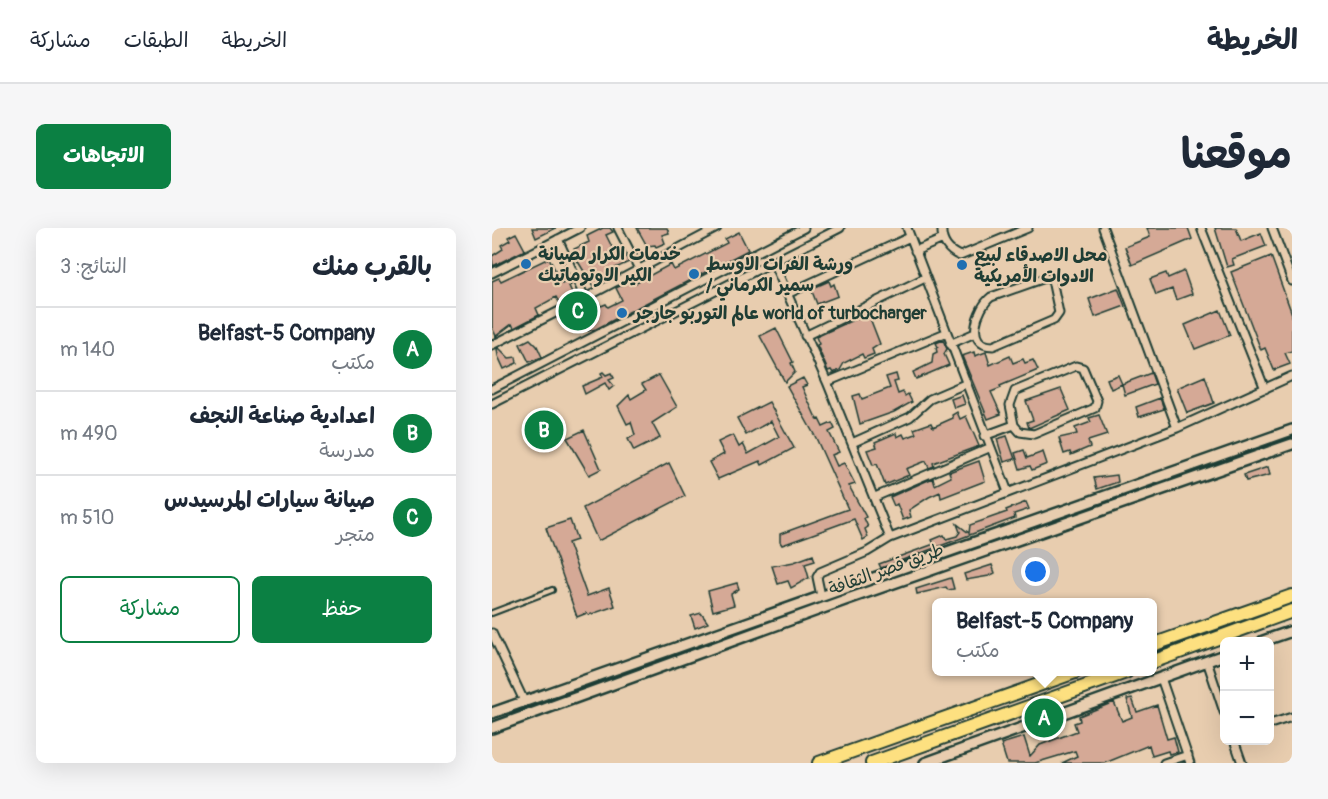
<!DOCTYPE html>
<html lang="ar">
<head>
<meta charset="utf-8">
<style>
	body { margin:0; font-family:Pangolin,"Playpen Sans Arabic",sans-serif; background:#f6f6f7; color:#1f2937; direction:rtl }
	.controls { position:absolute; right:18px; bottom:18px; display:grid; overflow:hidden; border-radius:9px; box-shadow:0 6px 24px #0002 }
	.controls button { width:54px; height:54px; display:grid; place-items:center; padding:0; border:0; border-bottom:2px solid #e0e1e3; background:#fff; color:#1f2937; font:30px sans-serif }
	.you { position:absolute; left:544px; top:344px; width:21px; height:21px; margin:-15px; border:4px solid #fff; border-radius:50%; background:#1a73e8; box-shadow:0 0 0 9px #1a73e833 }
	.badge { display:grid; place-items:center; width:39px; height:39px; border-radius:50%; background:#0b8043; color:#fff; font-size:20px; font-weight:700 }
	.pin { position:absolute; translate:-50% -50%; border:3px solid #fff; box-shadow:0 2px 6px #0006 }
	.popup { position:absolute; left:440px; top:370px; width:225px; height:78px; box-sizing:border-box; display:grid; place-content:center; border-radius:9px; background:#fff; filter:drop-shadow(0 2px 4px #0005); font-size:20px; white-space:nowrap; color:#747a83 }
	.popup b { font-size:22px; color:#1f2937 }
	.popup::after { content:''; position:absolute; left:50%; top:100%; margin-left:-12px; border:12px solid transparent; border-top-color:#fff }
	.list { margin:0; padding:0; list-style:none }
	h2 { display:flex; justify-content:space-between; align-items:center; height:78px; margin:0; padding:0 24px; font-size:26px }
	h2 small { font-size:20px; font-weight:400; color:#747a83 }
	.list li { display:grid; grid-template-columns:39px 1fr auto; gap:18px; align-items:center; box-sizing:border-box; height:84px; padding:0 24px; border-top:2px solid #e0e1e3 }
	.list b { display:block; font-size:22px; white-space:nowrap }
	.list p { margin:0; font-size:20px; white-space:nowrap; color:#747a83 }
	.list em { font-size:20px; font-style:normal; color:#747a83 }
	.actions { display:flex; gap:12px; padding:18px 24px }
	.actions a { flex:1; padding:14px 0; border:2px solid #0b8043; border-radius:9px; text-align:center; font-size:21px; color:#0b8043 }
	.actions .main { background:#0b8043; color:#fff }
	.map { position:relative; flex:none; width:800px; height:535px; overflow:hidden; direction:ltr; border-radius:9px }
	header { display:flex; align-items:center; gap:36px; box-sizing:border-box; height:84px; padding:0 30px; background:#fff; border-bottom:2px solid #e0e1e3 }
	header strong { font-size:28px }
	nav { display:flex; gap:33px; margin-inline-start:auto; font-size:21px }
	.intro { display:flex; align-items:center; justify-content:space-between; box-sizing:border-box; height:144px; padding:0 36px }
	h1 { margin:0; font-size:42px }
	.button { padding:15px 27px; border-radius:9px; background:#0b8043; color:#fff; font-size:21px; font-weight:700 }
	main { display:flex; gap:36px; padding:0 36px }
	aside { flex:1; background:#fff; border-radius:9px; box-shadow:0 6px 24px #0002 }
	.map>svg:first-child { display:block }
	.building { fill:#d5a996; stroke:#1f3d34; stroke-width:1.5 }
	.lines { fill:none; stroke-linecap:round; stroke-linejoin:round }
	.service-casing { stroke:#1f3d34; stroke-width:8 }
	.minor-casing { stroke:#1f3d34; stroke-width:11 }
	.tertiary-casing { stroke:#1f3d34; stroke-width:14 }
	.trunk-casing { stroke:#1f3d34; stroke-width:16 }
	.service { stroke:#e8cdaf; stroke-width:4 }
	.minor { stroke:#e8cdaf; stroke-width:7 }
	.tertiary { stroke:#e8cdaf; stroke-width:9 }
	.trunk { stroke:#fde080; stroke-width:12 }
	.poi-dot { fill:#1f6fb2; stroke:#e8cdaf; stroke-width:2 }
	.labels { text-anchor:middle; stroke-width:4.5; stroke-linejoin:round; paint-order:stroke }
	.poi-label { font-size:18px; font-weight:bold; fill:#1f3d34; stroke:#e8cdaf; text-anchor:start }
	.street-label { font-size:18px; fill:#1f3d34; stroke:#e8cdaf }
</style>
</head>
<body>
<header>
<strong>الخريطة</strong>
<nav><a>الخريطة</a><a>الطبقات</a><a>مشاركة</a></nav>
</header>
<div class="intro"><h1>موقعنا</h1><a class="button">الاتجاهات</a></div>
<main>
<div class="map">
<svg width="800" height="535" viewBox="0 0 800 535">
	<rect width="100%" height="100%" fill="#e8cdaf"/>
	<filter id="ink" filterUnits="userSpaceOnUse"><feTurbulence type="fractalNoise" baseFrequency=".0167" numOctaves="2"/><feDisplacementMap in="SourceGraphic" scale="12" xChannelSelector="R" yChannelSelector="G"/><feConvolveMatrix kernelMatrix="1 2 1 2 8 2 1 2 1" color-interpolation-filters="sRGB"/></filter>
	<g filter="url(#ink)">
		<!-- building -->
		<path class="building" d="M40 0H64L44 10Z
			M111 0H118L121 4 114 7 123 25 130 22 137 34 115 44 117 49 101 58 85 32 87 31 82 21 97 14 95 8Z
			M145 0H175L177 5 170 7 173 15 164 19 163 17 155 18Z
			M655 0H696L700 11 640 37 633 19 658 9Z
			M723 0H744L749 13 769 5 774 18 740 31 742 37 735 39Z
			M247 4 256 22 104 101 96 103 91 93 83 97 80 91 84 89 82 85 103 75H107L109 78 114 76 116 79 130 72 124 60 142 51 144 55 179 36 182 42 235 15 233 11Z
			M24 5 33 22 1 38 0 28 11 21 9 17 18 12 16 9Z
			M779 28 800 86V123L793 125 798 136 782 142 773 120 769 122 739 44Z
			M57 30 70 55 77 52 79 57 77 58 82 69 68 76 64 69 44 80 47 87 22 100 20 96 4 108 0 99V53L7 50 9 53Z
			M692 43 700 66 684 72 680 61 664 67 658 51 674 45 676 50Z
			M337 53 339 58 342 56 346 68 325 76 319 61Z
			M626 60 633 78 603 89 597 71Z
			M728 82 738 107 703 121 693 97Z
			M376 85 388 116 380 121 382 126 372 130 370 126 352 135 348 142 341 145 339 142 336 143 325 117 327 116 324 109Z
			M284 100 301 134 299 135 303 144 293 154 268 108Z
			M38 111 45 118 50 129 37 134 28 116Z
			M451 112 455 121 452 126 457 137 424 151 421 144 440 135 441 126 445 124 444 120 446 119 444 115Z
			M7 120 17 130 24 129 25 135 12 141 6 128 5 121Z
			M482 124 483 128 494 124 498 137 518 128 521 135 531 131 533 135 541 132 546 142 508 158 509 160 499 164 509 186 496 191 470 128Z
			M111 144 114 147 119 145 122 150 117 152 122 158 117 162 113 155 93 166 90 158 111 149 109 145Z
			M659 145 663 156 633 167 630 156Z
			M404 146 406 153 402 154 406 166 411 164 413 168 416 166 420 174 402 184 368 196 361 168 368 166 370 171 398 160 394 149Z
			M167 147 185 179 160 195 168 210 142 223 136 211 143 207 139 194 135 196 126 178 137 167 139 171 154 162 150 156Z
			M626 147 630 156 619 161 615 151Z
			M713 148 722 175 695 185 685 160Z
			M311 150 315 157 310 159 325 192 327 191 331 199 340 195 343 201 337 204 347 224 340 227 345 238 352 235 363 256 357 258 374 289 372 290 376 299 373 301 376 309 371 312 362 291 296 315 290 317 288 314V306L356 281 324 210 295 158Z
			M569 161 578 182 537 200 535 194 541 192 534 173Z
			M470 167 473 176 462 180 459 171Z
			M668 170 672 181 647 189 644 179Z
			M277 174 302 220 270 237 268 233 226 251 217 234 232 226 226 214 241 207 247 219 251 216 256 226 287 209 279 193 254 207 245 190Z
			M465 184 468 191 474 188 487 218 441 235 442 238 437 240 434 233 414 241 417 247 393 257 385 236 381 237 375 222 385 219 383 214 404 205 405 209 411 206 413 210 424 206 422 201 439 195 441 199 461 190 460 187Z
			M607 187 615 207 596 213 598 219 579 227 578 224 572 226 567 210 585 206 583 200 599 194 597 190Z
			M92 202 109 241 97 247 75 210Z
			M515 208 523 231 512 234 505 211Z
			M532 222 535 230 551 224 555 236 540 242 538 238 528 241 523 225Z
			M487 233 493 253 449 270 448 264 437 269 417 282 419 289 411 292 405 276 402 278 398 269 441 250 443 257 459 249 457 244Z
			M177 235 193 268 106 313 91 280Z
			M776 239 778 247 754 253 752 247Z
			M625 247 626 254 605 261 602 250Z
			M534 274 537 281 522 286 523 290 389 340 387 336 442 316 440 312 452 307 454 311 465 308 468 304 465 296 477 305 478 297 515 284 514 282Z
			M78 292 85 312 76 315 95 368 117 360 123 378 97 387 95 385 85 389 54 300Z
			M321 327 323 333 313 336 317 350 299 360 296 353 286 356 280 338 302 334Z
			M500 337 503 345 497 348 474 352 472 346 475 345Z
			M459 350 462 361 456 362 454 359 425 366 424 361Z
			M245 355 247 361 239 366 242 377 221 383 216 363Z
			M209 385 216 395 203 400 199 388Z
			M640 470 645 484 665 477 675 511 682 509 686 524 677 526 676 523 660 528 657 517 613 535H570L585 528 583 523 543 535H515L509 516 532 509 538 528 548 517 585 503 582 495 588 493 587 488 622 474 630 493 640 489 635 471Z"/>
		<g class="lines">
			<defs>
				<path id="service" d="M0 385 60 362"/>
				<path id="minor" d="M126 0 147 41
					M415 0 516 264
					M450 0C449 13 456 23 468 28L536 0
					M611 0 685 200
					M709 0 773 161
					M780 0 800 53
					M423 23 451 11
					M281 34 335 154 453 105
					M0 45 88 0
					M553 50 560 52 567 85 562 92 501 118C472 118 485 80 499 69Z
					M295 66 418 9
					M93 70 225 0
					M313 108 433 50
					M458 116 483 105
					M0 117 93 70 66 11
					M335 154 398 310
					M0 161 312 0
					M0 176 348 0
					M492 208 522 197 528 204 542 206 603 180 605 173 591 140 584 138 523 163 518 177 522 197
					M360 215 418 189 438 171 473 156
					M383 269 497 220
					M329 368 325 349 328 344 375 324 398 310 685 200 800 148
					M0 405 32 473
					M715 433 732 484
					M669 450 698 535
					M778 496 800 489
					M742 512 750 535
					M672 535 696 527"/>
				<path id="tertiary" d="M771 413 800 403
					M0 485 800 202
					M0 500 353 372 800 216
					M433 535 732 427"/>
				<path id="trunk" d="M660 417 800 368
					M660 434 800 383
					M327 535 583 444
					M380 535 634 444"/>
			</defs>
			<!-- service casing -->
			<use href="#service" class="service-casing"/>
			<!-- minor casing -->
			<use href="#minor" class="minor-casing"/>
			<!-- tertiary casing -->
			<use href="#tertiary" class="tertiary-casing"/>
			<!-- trunk casing -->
			<use href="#trunk" class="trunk-casing"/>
			<!-- service -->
			<use href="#service" class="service"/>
			<!-- minor -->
			<use href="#minor" class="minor"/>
			<!-- tertiary -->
			<use href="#tertiary" class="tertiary"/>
			<!-- trunk -->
			<use href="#trunk" class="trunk"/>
		</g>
	</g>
	<!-- markers -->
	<g class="poi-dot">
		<circle cx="34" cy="36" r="6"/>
		<circle cx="470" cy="37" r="6"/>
		<circle cx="202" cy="46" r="6"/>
		<circle cx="130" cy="85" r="6"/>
	</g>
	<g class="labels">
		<!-- poi labels -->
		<g class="poi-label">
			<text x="46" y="32">خدمات الكرار لصيانة<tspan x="46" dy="21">الكير الاوتوماتيك</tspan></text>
			<text x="482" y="33">محل الاصدقاء لبيع<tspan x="482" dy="21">الادوات الأمريكية</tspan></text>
			<text x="214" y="42">ورشة الفرات الاوسط<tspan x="214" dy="21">/ سمير الكرماني</tspan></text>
			<text x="142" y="91">عالم التوربو جارجر world of turbocharger</text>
		</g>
		<!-- street labels -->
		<g class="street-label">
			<text transform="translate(394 341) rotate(-20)" y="6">طريق قصر الثقافة</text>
		</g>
	</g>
</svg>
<div class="controls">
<button>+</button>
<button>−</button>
</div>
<div class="you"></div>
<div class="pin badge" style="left:552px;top:490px">A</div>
<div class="popup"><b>Belfast-5 Company</b>مكتب</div>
<div class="pin badge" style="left:52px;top:202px">B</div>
<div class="pin badge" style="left:86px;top:83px">C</div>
</div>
<aside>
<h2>بالقرب منك<small>النتائج: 3</small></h2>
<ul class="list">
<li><span class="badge">A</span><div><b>Belfast-5 Company</b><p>مكتب</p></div><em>140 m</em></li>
<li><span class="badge">B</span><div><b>اعدادية صناعة النجف</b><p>مدرسة</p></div><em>490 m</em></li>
<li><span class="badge">C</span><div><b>صيانة سيارات المرسيدس</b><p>متجر</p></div><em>510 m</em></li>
</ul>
<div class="actions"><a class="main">حفظ</a><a>مشاركة</a></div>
</aside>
</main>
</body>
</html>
